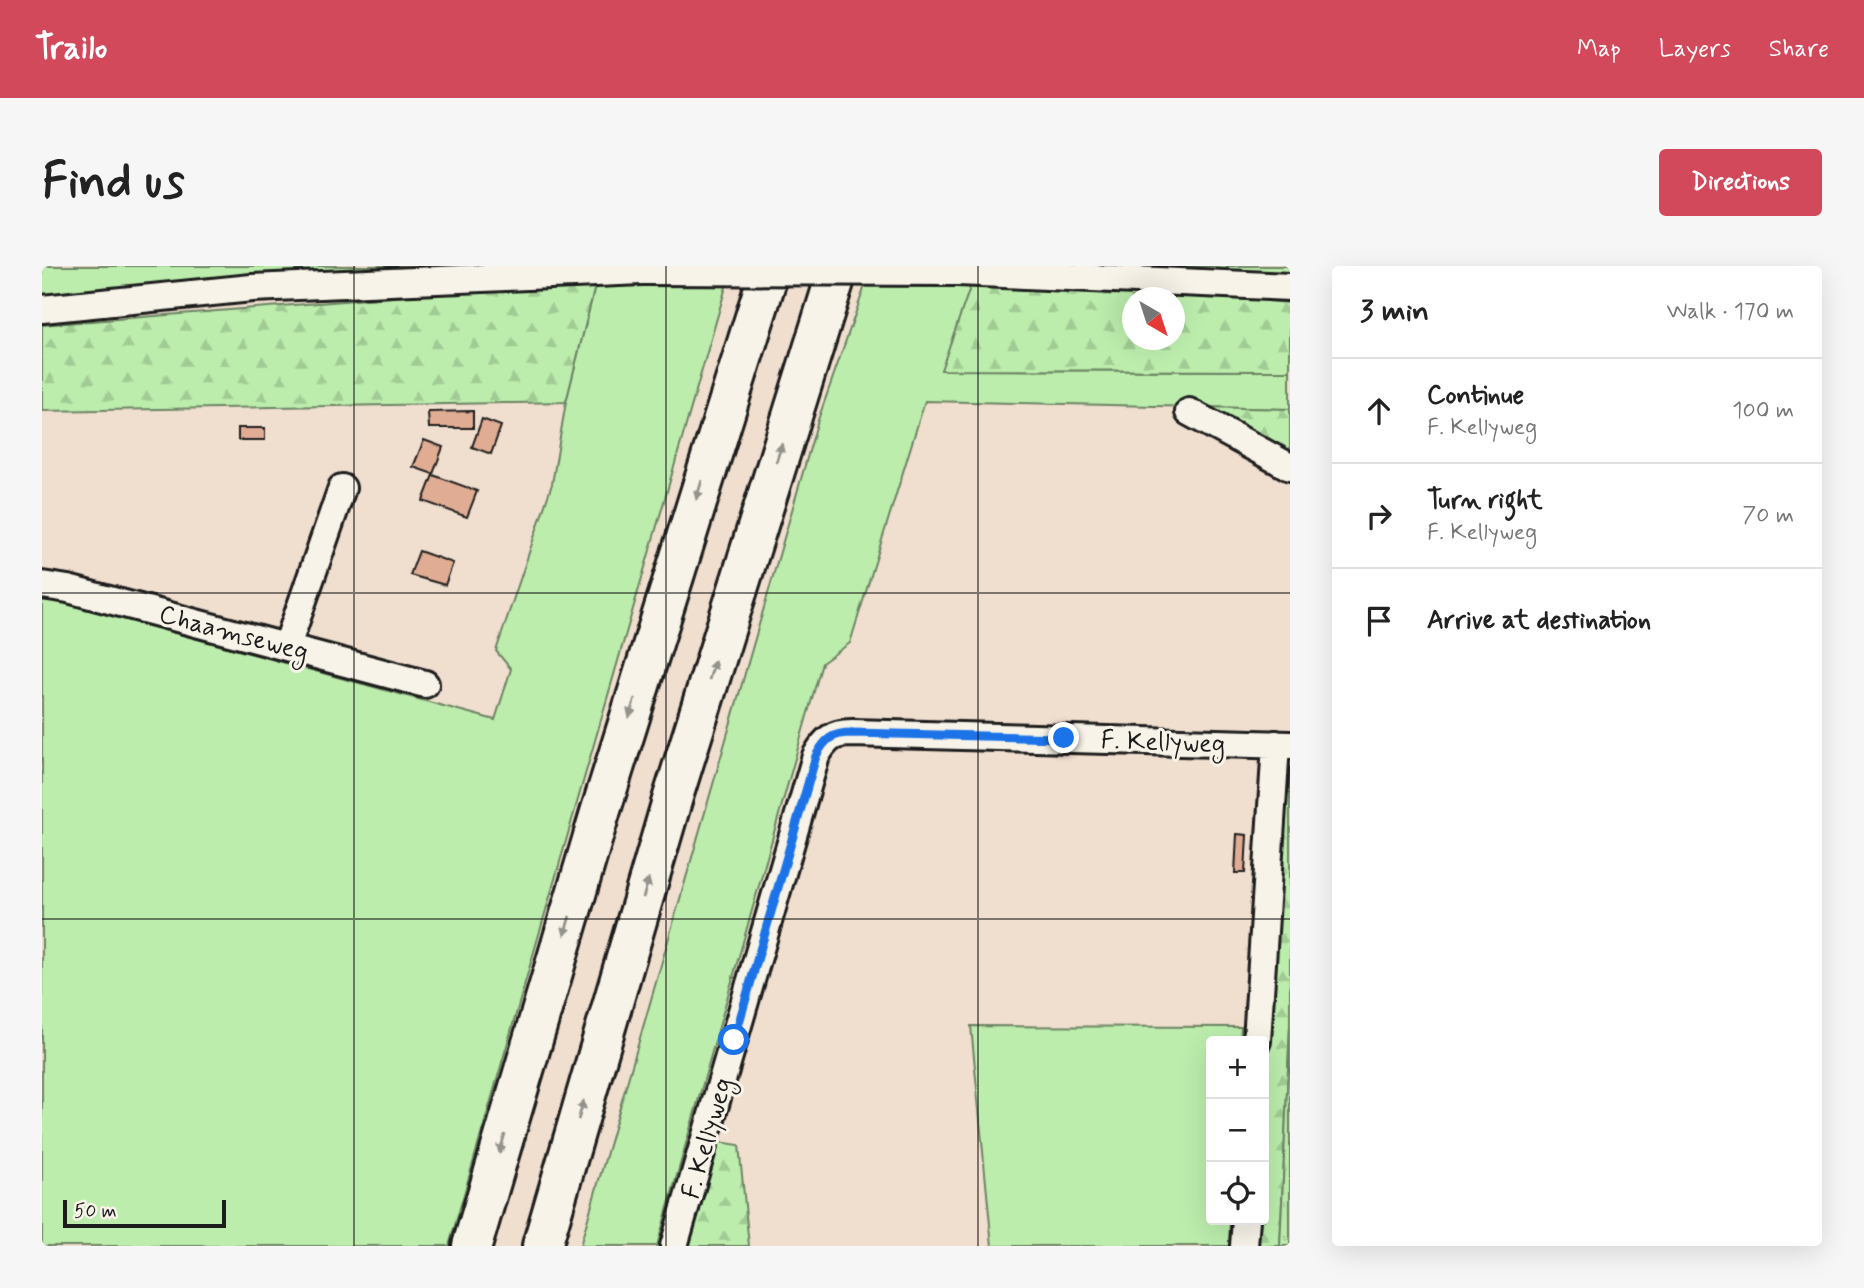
<!DOCTYPE html>
<html lang="en">
<head>
<meta charset="utf-8">
<style>
	body { margin:0; font-family:Mynerve,sans-serif; background:#f6f6f6; color:#222 }
	.controls { position:absolute; right:21px; bottom:21px; display:grid; overflow:hidden; border-radius:7px; box-shadow:0 7px 28px #0002 }
	.controls button { width:63px; height:63px; display:grid; place-items:center; padding:0; border:0; border-bottom:2px solid #e0e0e0; background:#fff; color:#222; font:35px sans-serif }
	.compass { position:absolute; left:1080px; top:21px; width:63px; height:63px; border-radius:50%; background:#fff; box-shadow:0 7px 28px #0002; rotate:141deg }
	.scale { position:absolute; left:21px; bottom:18px; width:163px; box-sizing:border-box; padding-left:7px; border:4px solid #1c1c1c; border-top:0; font-size:19px; line-height:24px; white-space:nowrap; color:#1c1c1c; -webkit-text-stroke:5px #f7f3e8; paint-order:stroke }
	.stop { position:absolute; width:21px; height:21px; margin:-16px; border:5px solid #1a73e8; border-radius:50%; background:#fff }
	.stop.end { background:#1a73e8; border-color:#fff; box-shadow:0 2px 7px #0008 }
	.list { margin:0; padding:0; list-style:none }
	h2 { display:flex; justify-content:space-between; align-items:center; height:91px; margin:0; padding:0 28px; font-size:30px }
	h2 small { font-size:23px; font-weight:400; color:#767676 }
	.list li { display:grid; grid-template-columns:46px 1fr auto; gap:21px; align-items:center; box-sizing:border-box; height:105px; padding:0 28px; border-top:2px solid #e0e0e0 }
	.list b { display:block; font-size:26px; white-space:nowrap }
	.list p { margin:0; font-size:23px; white-space:nowrap; color:#767676 }
	.list em { font-size:23px; font-style:normal; color:#767676 }
	.icon { flex:none; width:38px; height:38px; fill:none; stroke:currentColor; stroke-width:2; stroke-linecap:round; stroke-linejoin:round }
	.map { position:relative; flex:none; width:1248px; height:980px; overflow:hidden; border-radius:7px }
	header { display:flex; align-items:center; gap:42px; box-sizing:border-box; height:98px; padding:0 35px; background:#d1495b; color:#fff }
	header strong { font-size:33px }
	nav { display:flex; gap:38px; margin-inline-start:auto; font-size:24px }
	.intro { display:flex; align-items:center; justify-content:space-between; box-sizing:border-box; height:168px; padding:0 42px }
	h1 { margin:0; font-size:49px }
	.button { padding:18px 32px; border-radius:7px; background:#d1495b; color:#fff; font-size:24px; font-weight:700 }
	main { display:flex; gap:42px; padding:0 42px }
	aside { flex:1; background:#fff; border-radius:7px; box-shadow:0 7px 28px #0002 }
	.map>svg:first-child { display:block }
	.grass { fill:#bcedad; stroke:#6c8464; stroke-width:2 }
	.forest { fill:url(#forest-firs); stroke:#6c8464; stroke-width:2; fill-rule:evenodd }
	.park { fill:url(#park-tufts); stroke:#6c8464; stroke-width:2 }
	.building { fill:#e0ac94; stroke:#1c1c1c; stroke-width:2 }
	.lines { fill:none; stroke-linecap:round; stroke-linejoin:round }
	.minor-casing { stroke:#1c1c1c; stroke-width:32 }
	.highway-casing { stroke:#1c1c1c; stroke-width:44 }
	.minor { stroke:#f7f3e8; stroke-width:26 }
	.highway { stroke:#f7f3e8; stroke-width:38 }
	.minor-bridge-casing { stroke:#1c1c1c; stroke-width:32; stroke-linecap:butt }
	.minor-bridge { stroke:#f7f3e8; stroke-width:26 }
	.oneway { fill:#94928c }
	.route { stroke:#1a73e8; stroke-width:9 }
	.grid { fill:none; stroke:#1c1c1c; stroke-width:2; stroke-opacity:0.55 }
	.labels { text-anchor:middle; stroke-width:6; stroke-linejoin:round; paint-order:stroke }
	.street-label { font-size:26px; fill:#1c1c1c; stroke:#f7f3e8 }
</style>
</head>
<body>
<header>
<strong>Trailo</strong>
<nav><a>Map</a><a>Layers</a><a>Share</a></nav>
</header>
<div class="intro"><h1>Find us</h1><a class="button">Directions</a></div>
<main>
<div class="map">
<svg width="1248" height="980" viewBox="0 0 1248 980">
	<defs>
		<pattern id="forest-firs" width="22" height="20" patternUnits="userSpaceOnUse" patternTransform="scale(1.75)"><rect width="22" height="20" fill="#bcedad"/><path d="M5 1l3.5 6h-7zM16 11l3.5 6h-7z" fill="#a1cb94"/></pattern>
		<pattern id="park-tufts" width="24" height="20" patternUnits="userSpaceOnUse" patternTransform="scale(1.75)"><rect width="24" height="20" fill="#bcedad"/><path d="M3 7l-1-3M5 7V3M7 7l1-3M15 17l-1-3M17 17v-4M19 17l1-3" fill="none" stroke="#a1cb94"/></pattern>
	</defs>
	<rect width="100%" height="100%" fill="#f0decf"/>
	<filter id="ink" filterUnits="userSpaceOnUse"><feTurbulence type="fractalNoise" baseFrequency=".0143" numOctaves="2"/><feDisplacementMap in="SourceGraphic" scale="14" xChannelSelector="R" yChannelSelector="G"/><feConvolveMatrix kernelMatrix="1 2 1 2 8 2 1 2 1" color-interpolation-filters="sRGB"/></filter>
	<g filter="url(#ink)">
		<!-- grass -->
		<path class="grass" d="M0 0H492L0 31Z
			M615 0H690L407 980H0V334L16 335 453 454 469 403 454 385 510 218 524 136 553 20 609 19Z
			M1055 0H1248V11Z
			M930 16 900 104 1248 105V143L883 135 808 377 780 397 615 980H538L776 154 824 17Z
			M929 760 1199 761 1198 775H1169V954H1188L1187 980H950Z"/>
		<!-- forest -->
		<path class="forest" d="M930 16 1162 29 1248 37V105L899 104ZM1090 32H1132V74H1090Z
			M553 20 524 136 0 145V59L415 26Z
			M1155 141 1248 143V193Z
			M1243 496H1248V759L1238 980H1212L1214 954H1222V820Z
			M671 875 697 879 707 980H640Z"/>
		<!-- park -->
		<path class="park" d="M1248 759V980H1238Z"/>
		<!-- building -->
		<path class="building" d="M431 145V162H387L386 146Z
			M440 153 459 160 449 188 430 181Z
			M196 162H223V174H196Z
			M382 174 401 181 391 208 371 201Z
			M391 209 435 225 425 251 381 235Z
			M377 285 411 297 403 319 368 309Z
			M1195 568 1205 569 1203 607H1193Z"/>
		<g class="lines">
			<defs>
				<path id="minor" d="M915 6 1248 21
					M0 43 210 22 600 5
					M1147 146 1248 201
					M0 319 26 323 383 418
					M245 380 300 222
					M1215 775 1234 478
					M632 980 774 490C784 473 790 467 810 467L1248 479
					M1202 980 1204 954"/>
				<path id="highway" d="M430 980 558 547 729 0
					M500 980 631 531 797 0"/>
			</defs>
			<!-- minor casing -->
			<use href="#minor" class="minor-casing"/>
			<!-- highway casing -->
			<use href="#highway" class="highway-casing"/>
			<!-- minor -->
			<use href="#minor" class="minor"/>
			<!-- highway -->
			<use href="#highway" class="highway"/>
			<defs>
				<path id="minor-bridge" d="M600 5 915 6"/>
			</defs>
			<!-- minor-bridge casing -->
			<use href="#minor-bridge" class="minor-bridge-casing"/>
			<!-- minor-bridge -->
			<use href="#minor-bridge" class="minor-bridge"/>
		</g>
		<!-- one-way arrows -->
		<defs><path id="oneway-solid" d="M-6-.8H1V-3.2L6.5 0L1 3.2V.8H-6Z" transform="scale(1.75)"/></defs>
		<g class="oneway">
			<use href="#oneway-solid" transform="translate(737 187) rotate(-73)"/>
			<use href="#oneway-solid" transform="translate(657 224) rotate(107)"/>
			<use href="#oneway-solid" transform="translate(670 404) rotate(-73)"/>
			<use href="#oneway-solid" transform="translate(590 442) rotate(107)"/>
			<use href="#oneway-solid" transform="translate(604 622) rotate(-73)"/>
			<use href="#oneway-solid" transform="translate(525 660) rotate(106)"/>
			<use href="#oneway-solid" transform="translate(539 844) rotate(-74)"/>
			<use href="#oneway-solid" transform="translate(460 878) rotate(106)"/>
		</g>
	</g>
	<g class="lines" filter="url(#ink)">
		<!-- route -->
		<path class="route" d="M692 774 774 490C783 473 790 467 810 467L1022 472"/>
	</g>
	<!-- grid -->
	<path class="grid" d="M312 0V980M624 0V980M936 0V980M0 327H1248M0 653H1248"/>
	<g class="labels">
		<!-- street labels -->
		<g class="street-label">
			<text transform="translate(192 366) rotate(15)" y="9">Chaamseweg</text>
			<text transform="translate(1121 475) rotate(2)" y="9">F. Kellyweg</text>
			<text transform="translate(664 872) rotate(-74)" y="9">F. Kellyweg</text>
		</g>
	</g>
</svg>
<div class="controls">
<button>+</button>
<button>−</button>
<button><svg class="icon" aria-label="locate" viewBox="0 0 24 24"><circle cx="12" cy="12" r="6"/><path d="M12 2v4M12 18v4M2 12h4M18 12h4"/></svg></button>
</div>
<svg class="compass" viewBox="-18 -18 36 36"><path d="M0-13l5 13h-10z" fill="#e53935"/><path d="M0 13l5-13h-10z" fill="#767676"/></svg>
<div class="scale">50 m</div>
<div class="stop" style="left:692px;top:774px"></div>
<div class="stop end" style="left:1022px;top:472px"></div>
</div>
<aside>
<h2>3 min<small>Walk · 170 m</small></h2>
<ul class="list">
<li><svg class="icon" aria-label="ahead" viewBox="0 0 24 24"><path d="M12 20V5M6 11l6-6 6 6"/></svg><div><b>Continue</b><p>F. Kellyweg</p></div><em>100 m</em></li>
<li><svg class="icon" aria-label="right" viewBox="0 0 24 24"><path d="M7 20v-9h11M14 6l5 5-5 5"/></svg><div><b>Turn right</b><p>F. Kellyweg</p></div><em>70 m</em></li>
<li><svg class="icon" aria-label="arrive" viewBox="0 0 24 24"><path d="M6 21V4h12l-3 4 3 4H6"/></svg><div><b>Arrive at destination</b></div></li>
</ul>
</aside>
</main>
</body>
</html>
